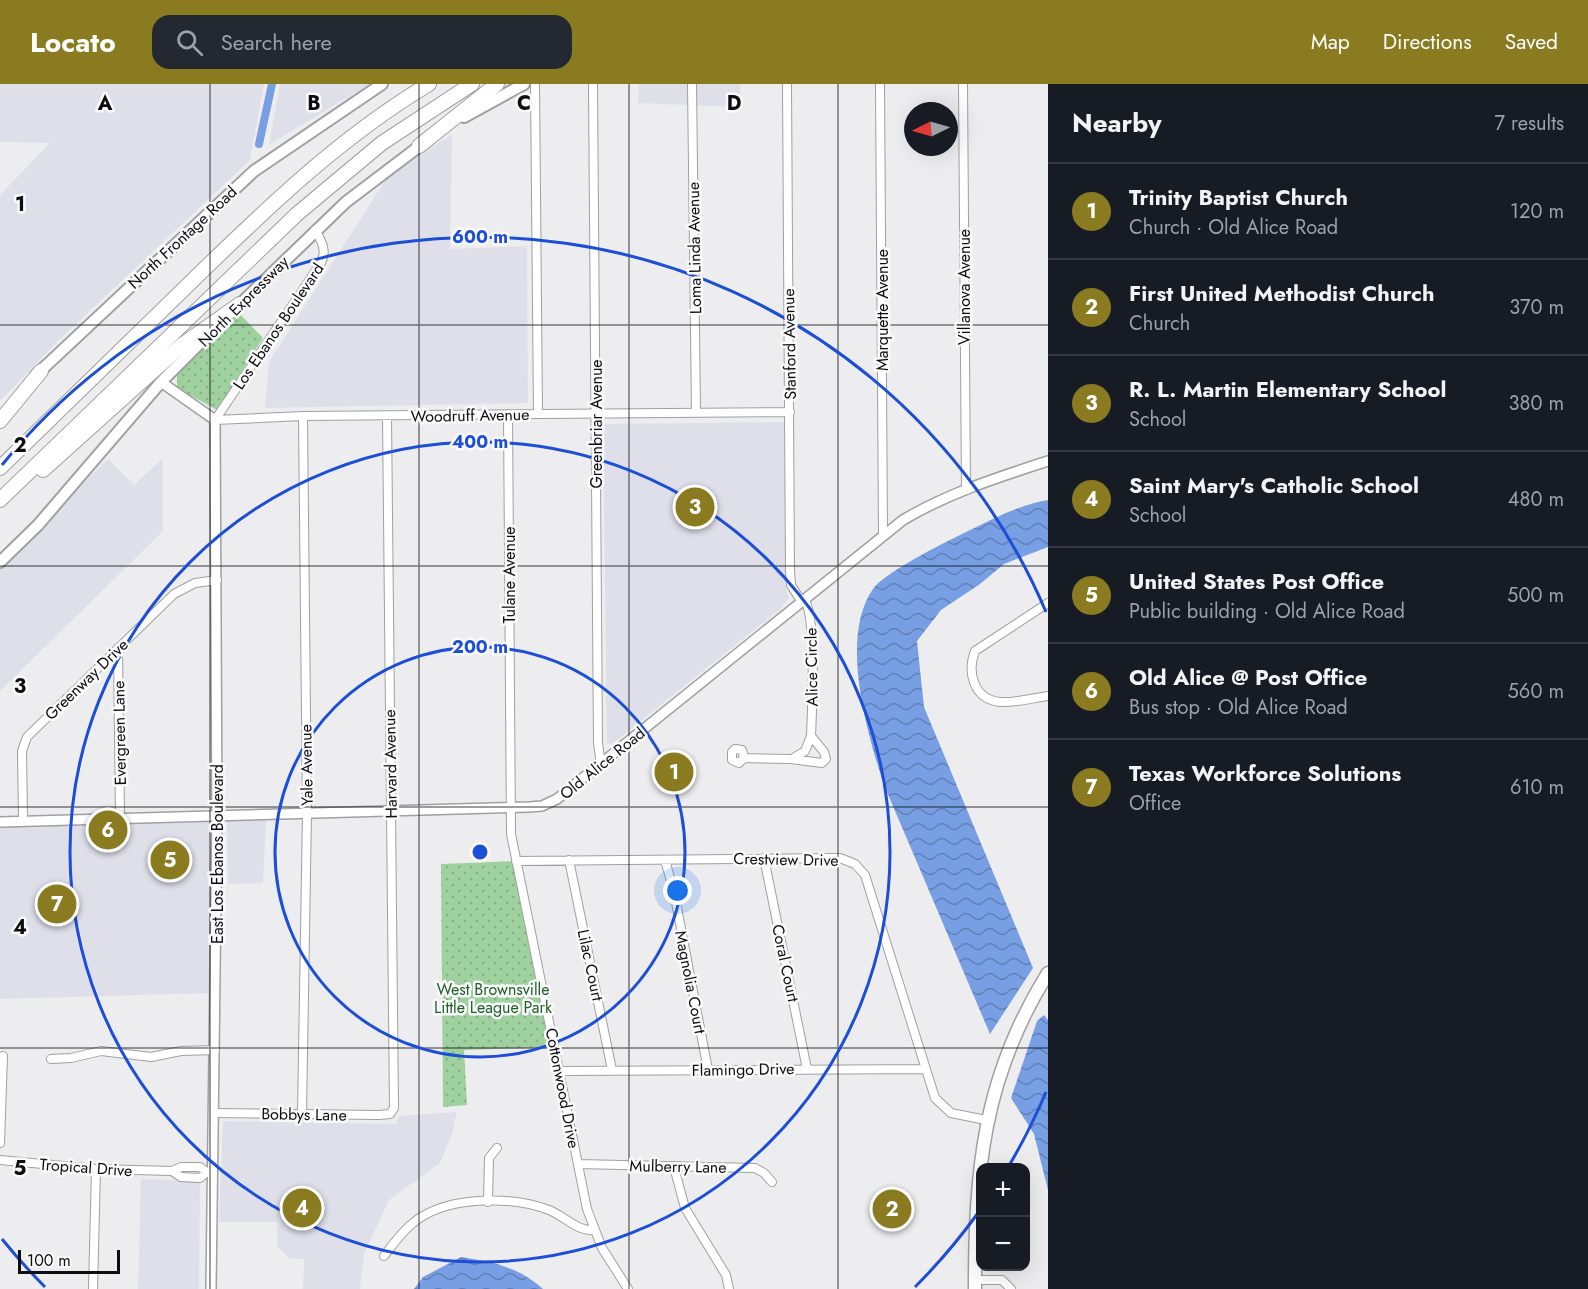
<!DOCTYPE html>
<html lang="en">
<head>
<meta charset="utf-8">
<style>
	body { margin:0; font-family:Jost,sans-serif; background:#242831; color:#f1f3f6 }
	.controls { position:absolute; right:18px; bottom:18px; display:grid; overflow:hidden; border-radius:12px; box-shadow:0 6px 24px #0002 }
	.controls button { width:54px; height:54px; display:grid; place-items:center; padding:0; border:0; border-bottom:2px solid #363941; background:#171b24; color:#f1f3f6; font:30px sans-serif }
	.compass { position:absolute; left:904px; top:18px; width:54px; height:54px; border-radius:50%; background:#171b24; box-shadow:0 6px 24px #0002; rotate:265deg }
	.scale { position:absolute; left:18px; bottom:15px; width:102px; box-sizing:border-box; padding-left:6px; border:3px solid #0e0e10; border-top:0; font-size:16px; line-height:21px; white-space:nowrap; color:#0e0e10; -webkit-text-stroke:4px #fafafd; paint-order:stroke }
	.you { position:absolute; left:678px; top:807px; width:21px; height:21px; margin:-15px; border:4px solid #fff; border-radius:50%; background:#1a73e8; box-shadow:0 0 0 9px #1a73e833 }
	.badge { display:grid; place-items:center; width:39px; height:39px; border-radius:50%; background:#8a7a20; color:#fff; font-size:20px; font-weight:700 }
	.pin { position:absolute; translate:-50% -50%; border:3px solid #fff; box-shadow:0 2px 6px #0006 }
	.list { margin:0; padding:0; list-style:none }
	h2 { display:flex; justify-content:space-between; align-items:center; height:78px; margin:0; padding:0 24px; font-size:26px }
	h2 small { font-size:20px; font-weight:400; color:#9ea1a6 }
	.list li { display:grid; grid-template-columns:39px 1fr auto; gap:18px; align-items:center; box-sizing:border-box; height:96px; padding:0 24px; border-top:2px solid #363941 }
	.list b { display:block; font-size:22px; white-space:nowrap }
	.list p { margin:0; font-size:20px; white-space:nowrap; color:#9ea1a6 }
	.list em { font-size:20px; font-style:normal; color:#9ea1a6 }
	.icon { flex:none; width:33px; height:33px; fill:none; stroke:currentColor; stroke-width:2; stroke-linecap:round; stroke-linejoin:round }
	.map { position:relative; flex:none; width:1048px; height:1205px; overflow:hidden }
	header { display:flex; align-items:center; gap:36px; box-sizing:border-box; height:84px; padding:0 30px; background:#8a7a20; color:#fff }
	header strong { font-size:28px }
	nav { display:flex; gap:33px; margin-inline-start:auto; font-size:21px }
	.search { width:420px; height:54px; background:#242831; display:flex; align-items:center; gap:15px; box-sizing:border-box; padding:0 21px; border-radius:18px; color:#9ea1a6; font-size:22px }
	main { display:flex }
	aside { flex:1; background:#171b24 }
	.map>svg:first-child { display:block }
	.built { fill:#dfdfea }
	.park { fill:url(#park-dots) }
	.water { fill:url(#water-waves) }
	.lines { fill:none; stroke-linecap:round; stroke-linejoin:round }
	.canal { stroke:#789fe3; stroke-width:8 }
	.minor-casing { stroke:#a0a0a3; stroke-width:10 }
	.tertiary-casing { stroke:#a0a0a3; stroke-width:12 }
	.secondary-casing { stroke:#a0a0a3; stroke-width:14 }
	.primary-casing { stroke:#a0a0a3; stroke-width:15 }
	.motorway-casing { stroke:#a0a0a3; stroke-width:16 }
	.minor { stroke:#fff; stroke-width:8 }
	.tertiary { stroke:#fff; stroke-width:9 }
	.secondary { stroke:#fff; stroke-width:10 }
	.primary { stroke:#fff; stroke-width:12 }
	.motorway { stroke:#fff; stroke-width:14 }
	.grid { fill:none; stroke:#0e0e10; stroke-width:1.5; stroke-opacity:0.55 }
	.ring { fill:none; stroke:#1d4ed8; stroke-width:3 }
	.labels { text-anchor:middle; stroke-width:5; stroke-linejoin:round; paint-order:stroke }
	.street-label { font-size:16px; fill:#0e0e10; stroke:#fafafd }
	.park-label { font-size:16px; fill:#206025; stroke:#fafafd }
	.grid-label { font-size:20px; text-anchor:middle; font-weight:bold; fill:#0e0e10; stroke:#fafafd; stroke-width:5; stroke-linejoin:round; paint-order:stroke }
	.centre { fill:#1d4ed8; stroke:#fafafd; stroke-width:3 }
	.ring-label { font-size:18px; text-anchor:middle; font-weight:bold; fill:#1d4ed8; stroke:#fafafd; stroke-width:5; stroke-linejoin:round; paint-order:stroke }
</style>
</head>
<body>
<header>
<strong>Locato</strong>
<div class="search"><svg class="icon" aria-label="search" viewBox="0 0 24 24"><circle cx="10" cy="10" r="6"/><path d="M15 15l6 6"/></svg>Search here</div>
<nav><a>Map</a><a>Directions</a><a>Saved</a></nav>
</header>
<main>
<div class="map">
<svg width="1048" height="1205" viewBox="0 0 1048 1205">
	<defs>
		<pattern id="park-dots" width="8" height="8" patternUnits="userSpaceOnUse" patternTransform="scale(1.5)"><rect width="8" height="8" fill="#9ed19e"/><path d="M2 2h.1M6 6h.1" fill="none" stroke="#87b287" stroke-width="1.8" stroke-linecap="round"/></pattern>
		<pattern id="water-waves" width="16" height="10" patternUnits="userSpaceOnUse" patternTransform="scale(1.5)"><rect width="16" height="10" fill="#789fe3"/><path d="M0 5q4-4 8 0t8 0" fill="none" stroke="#6180b7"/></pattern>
	</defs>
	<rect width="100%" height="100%" fill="#ededf0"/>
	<!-- built -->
	<path class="built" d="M0 0H264L250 76 59 256 0 317V111L50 59 0 58Z
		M280 0H369L269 61Z
		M639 0H740L741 23 638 19Z
		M452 51 450 165 527 162 528 319 265 324 269 278 391 87Z
		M785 338 786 506 789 514 779 526 611 661 607 659 603 340Z
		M163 374V447L0 607V481L108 375 134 401Z
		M227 736H266L263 799 228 800Z
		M212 738 210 909 0 915V743Z
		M457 1028 452 1050 440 1079 389 1116 364 1170 360 1205H303L304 1175H290L277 1162V1138H219L223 1037 396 1040 399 1032Z
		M141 1095 200 1097 199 1205H138Z"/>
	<!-- park -->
	<path class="park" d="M239 229 263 254 217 326 177 304V288Z
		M516 777 554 963 464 966 467 1021 443 1023 441 780Z"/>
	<!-- water -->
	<path class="water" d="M1048 416V463L1004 480 980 500 941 526 917 557 924 623 1033 884 990 950 884 701C867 649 839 553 873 505 882 491 937 462 954 454 981 441 1019 420 1048 416Z
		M1044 931 1048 936V1106L1034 1050 1011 1014 1037 937Z
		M461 1173C493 1178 519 1183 543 1205H414L423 1193Z"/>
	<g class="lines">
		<!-- canal -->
		<path class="canal" d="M259 60 272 0"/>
		<defs>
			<path id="minor" d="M535 0 538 330
				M593 0 598 659 601 681
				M692 0 696 329
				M787 0 790 487 791 501 801 517
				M880 0 883 451
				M963 0 966 406
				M508 330 511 750 587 1125 602 1164 628 1205
				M215 336 303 332 790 328
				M215 336 321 179C327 166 322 158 315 146
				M1048 519 975 567C967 588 973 615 1000 618 1015 619 1033 614 1048 612
				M118 564 120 735
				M744 674 742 666 735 665 732 668V676L739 679 744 674 791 675 822 679 826 675 824 668 811 652C812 626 817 532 804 515
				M792 675 805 667 811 652
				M23 736 22 667 27 653 174 510 195 499 217 496
				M764 774 807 985
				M569 776 612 986
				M665 776 674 808 708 986
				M516 777 840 774 855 780 865 791 935 1014 951 1029 986 1036
				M51 975 71 974 101 967 151 973 181 967 215 966
				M559 987 926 985
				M214 1029 379 1031 390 1030 394 1024 387 332
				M302 1030 307 729 303 332
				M0 1059 3 972
				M0 1076 96 1085 172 1087 181 1083H200L207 1088H213
				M578 1080 755 1084 764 1089 772 1098
				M674 1083 685 1124 726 1191 729 1205
				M172 1087 181 1093 200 1094 207 1088
				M488 1118 489 1074 497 1064
				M384 1172C394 1159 404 1145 418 1135 452 1112 512 1112 549 1126 564 1132 578 1148 594 1146
				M975 1196H1002L1011 1205
				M93 1205 96 1085"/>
			<path id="tertiary" d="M161 298 215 336 217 732 211 1205
				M0 738 529 723 542 722 557 715 903 436C948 409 999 393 1048 377"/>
			<path id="secondary" d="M464 33 524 0
				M235 225 346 118 425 58
				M36 291 254 87 382 0
				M0 478 38 441 161 298 219 240"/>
			<path id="primary" d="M975 1205C975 1086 983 993 1048 889"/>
			<path id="motorway" d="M419 62 497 0
				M0 337 41 287
				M0 384C64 322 128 259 192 197 266 125 339 54 429 0
				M43 386 182 261 240 220
				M0 416 297 130 382 59 472 0"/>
		</defs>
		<!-- minor casing -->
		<use href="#minor" class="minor-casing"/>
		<!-- tertiary casing -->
		<use href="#tertiary" class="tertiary-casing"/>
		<!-- secondary casing -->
		<use href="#secondary" class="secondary-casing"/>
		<!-- primary casing -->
		<use href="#primary" class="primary-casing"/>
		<!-- motorway casing -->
		<use href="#motorway" class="motorway-casing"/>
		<!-- minor -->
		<use href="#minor" class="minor"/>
		<!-- tertiary -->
		<use href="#tertiary" class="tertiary"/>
		<!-- secondary -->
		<use href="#secondary" class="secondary"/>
		<!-- primary -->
		<use href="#primary" class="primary"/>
		<!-- motorway -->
		<use href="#motorway" class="motorway"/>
	</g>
	<!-- grid -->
	<path class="grid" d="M210 0V1205M419 0V1205M629 0V1205M838 0V1205M0 241H1048M0 482H1048M0 723H1048M0 964H1048"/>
	<!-- distance rings -->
	<g class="ring">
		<circle cx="480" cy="768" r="205"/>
		<circle cx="480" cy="768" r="410"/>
		<path d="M1046 1008A615 615 0 0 1 1010 1080M978 1129A615 615 0 0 1 915 1203M45 1203A615 615 0 0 1 2 1155M2 381A615 615 0 0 1 1046 528"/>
	</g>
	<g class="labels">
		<!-- street labels -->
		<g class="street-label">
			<text transform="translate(182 153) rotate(-43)" y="6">North Frontage Road</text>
			<text transform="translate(694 164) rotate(-91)" y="6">Loma Linda Avenue</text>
			<text transform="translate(964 203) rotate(-90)" y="6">Villanova Avenue</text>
			<text transform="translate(243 217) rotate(-45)" y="6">North Expressway</text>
			<text transform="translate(882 226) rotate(-90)" y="6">Marquette Avenue</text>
			<text transform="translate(278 242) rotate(-56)" y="6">Los Ebanos Boulevard</text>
			<text transform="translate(789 260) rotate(-91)" y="6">Stanford Avenue</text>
			<text transform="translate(470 331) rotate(-1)" y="6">Woodruff Avenue</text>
			<text transform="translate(596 340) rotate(-90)" y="6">Greenbriar Avenue</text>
			<text transform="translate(509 491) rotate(-90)" y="6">Tulane Avenue</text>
			<text transform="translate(811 583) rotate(-91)" y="6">Alice Circle</text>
			<text transform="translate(86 595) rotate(-44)" y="6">Greenway Drive</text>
			<text transform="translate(119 649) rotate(-91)" y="6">Evergreen Lane</text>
			<text transform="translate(602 679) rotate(-39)" y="6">Old Alice Road</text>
			<text transform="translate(390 680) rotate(-91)" y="6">Harvard Avenue</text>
			<text transform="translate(306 681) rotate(-91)" y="6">Yale Avenue</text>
			<text transform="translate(217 770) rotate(-90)" y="6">East Los Ebanos Boulevard</text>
			<text transform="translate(786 775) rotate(1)" y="6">Crestview Drive</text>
			<text transform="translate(786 879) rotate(78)" y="6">Coral Court</text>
			<text transform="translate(591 881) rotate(78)" y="6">Lilac Court</text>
			<text transform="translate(691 898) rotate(79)" y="6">Magnolia Court</text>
			<text transform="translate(743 985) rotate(-1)" y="6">Flamingo Drive</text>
			<text transform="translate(563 1004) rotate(79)" y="6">Cottonwood Drive</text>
			<text transform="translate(304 1030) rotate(1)" y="6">Bobbys Lane</text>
			<text transform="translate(678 1082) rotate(1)" y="6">Mulberry Lane</text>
			<text transform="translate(86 1083) rotate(4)" y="6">Tropical Drive</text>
		</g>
		<!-- park labels -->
		<g class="park-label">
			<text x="493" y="911">West Brownsville<tspan x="493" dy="18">Little League Park</tspan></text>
		</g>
	</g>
	<g class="grid-label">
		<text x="105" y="26">A</text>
		<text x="314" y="26">B</text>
		<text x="524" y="26">C</text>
		<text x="734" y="26">D</text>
		<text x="20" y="127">1</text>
		<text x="20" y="368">2</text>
		<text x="20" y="609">3</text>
		<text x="20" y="850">4</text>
		<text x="20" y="1091">5</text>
	</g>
	<circle cx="480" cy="768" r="9" class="centre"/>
	<g class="ring-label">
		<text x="480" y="159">600 m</text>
		<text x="480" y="364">400 m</text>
		<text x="480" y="569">200 m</text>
	</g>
</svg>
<div class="controls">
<button>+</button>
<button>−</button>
</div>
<svg class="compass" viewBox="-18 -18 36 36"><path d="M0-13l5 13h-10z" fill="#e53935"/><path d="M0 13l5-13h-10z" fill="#9ea1a6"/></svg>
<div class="scale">100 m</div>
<div class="you"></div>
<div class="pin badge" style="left:674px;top:688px">1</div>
<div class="pin badge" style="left:892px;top:1125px">2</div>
<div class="pin badge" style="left:695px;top:423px">3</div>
<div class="pin badge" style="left:302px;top:1124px">4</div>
<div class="pin badge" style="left:170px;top:776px">5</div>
<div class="pin badge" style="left:108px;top:746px">6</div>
<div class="pin badge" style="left:57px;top:820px">7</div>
</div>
<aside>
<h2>Nearby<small>7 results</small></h2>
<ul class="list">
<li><span class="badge">1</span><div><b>Trinity Baptist Church</b><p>Church · Old Alice Road</p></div><em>120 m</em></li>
<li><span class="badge">2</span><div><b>First United Methodist Church</b><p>Church</p></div><em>370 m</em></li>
<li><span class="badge">3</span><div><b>R. L. Martin Elementary School</b><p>School</p></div><em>380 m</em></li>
<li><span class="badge">4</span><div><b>Saint Mary's Catholic School</b><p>School</p></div><em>480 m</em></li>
<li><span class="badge">5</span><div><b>United States Post Office</b><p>Public building · Old Alice Road</p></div><em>500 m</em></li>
<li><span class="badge">6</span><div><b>Old Alice @ Post Office</b><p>Bus stop · Old Alice Road</p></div><em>560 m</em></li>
<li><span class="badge">7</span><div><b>Texas Workforce Solutions</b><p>Office</p></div><em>610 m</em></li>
</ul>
</aside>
</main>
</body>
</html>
